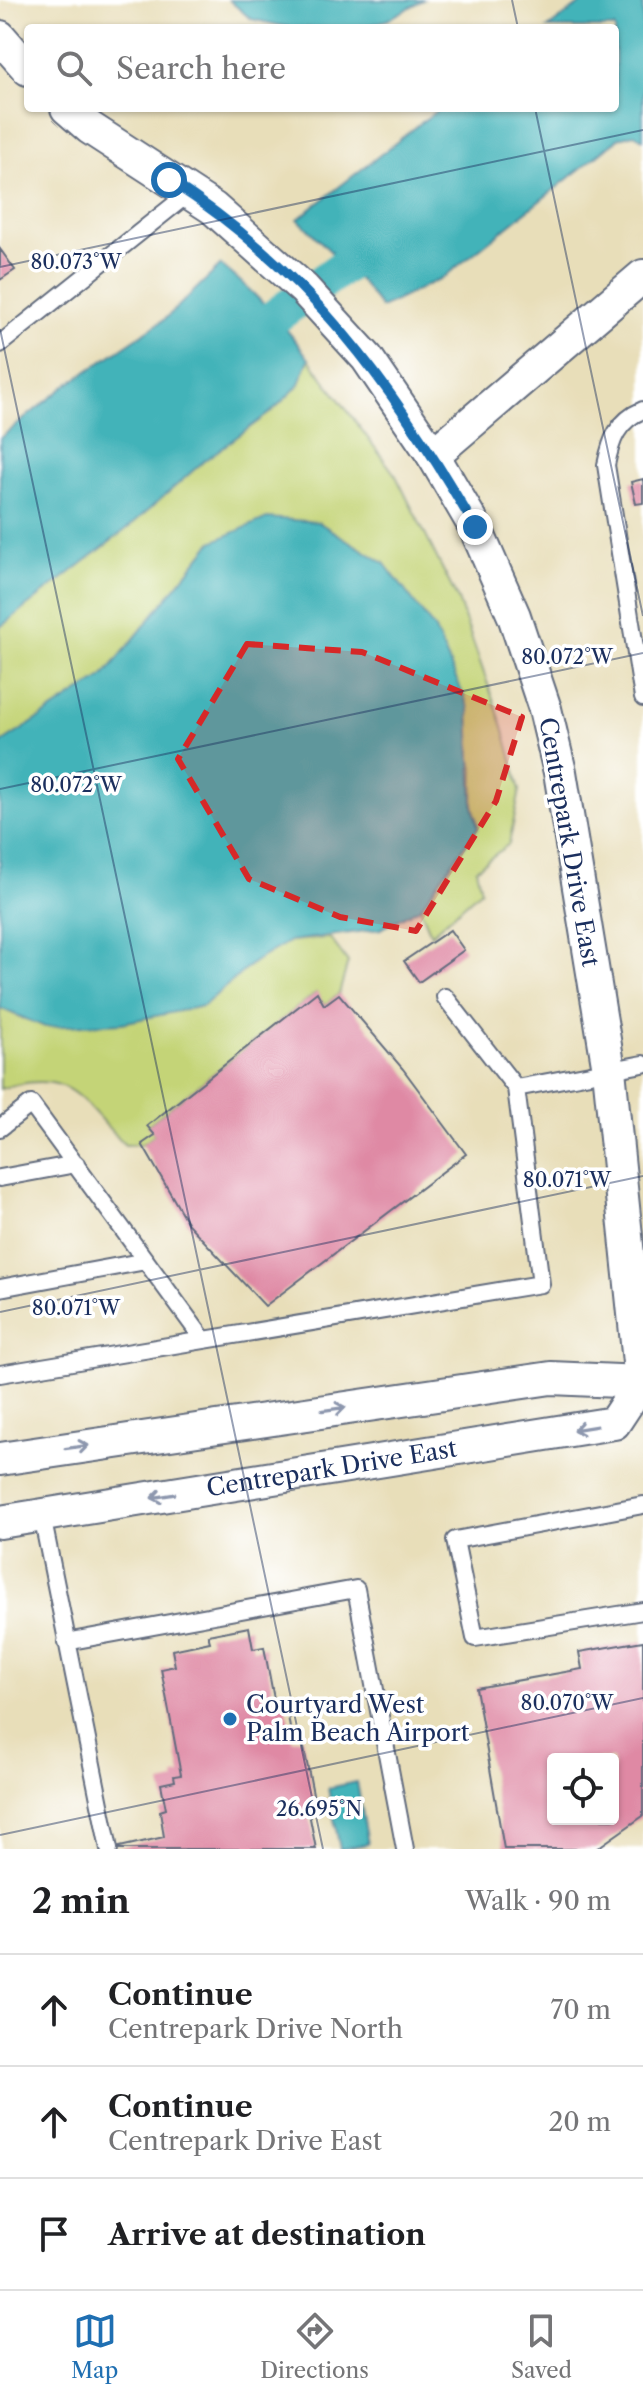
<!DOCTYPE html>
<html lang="en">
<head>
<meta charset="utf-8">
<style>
	body { margin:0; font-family:"Libre Caslon Text",serif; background:#f2f2f2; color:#202124 }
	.controls { position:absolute; right:24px; bottom:24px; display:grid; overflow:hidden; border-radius:8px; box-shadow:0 2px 6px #0004 }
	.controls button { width:72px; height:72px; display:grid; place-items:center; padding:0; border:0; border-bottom:2px solid #e0e0e0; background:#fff; color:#202124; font:40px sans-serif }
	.stop { position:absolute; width:24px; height:24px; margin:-18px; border:6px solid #1f6fb2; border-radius:50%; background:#fff }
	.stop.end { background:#1f6fb2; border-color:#fff; box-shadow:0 2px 8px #0008 }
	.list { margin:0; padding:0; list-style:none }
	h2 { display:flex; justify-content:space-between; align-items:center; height:104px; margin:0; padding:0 32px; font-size:34px }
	h2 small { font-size:26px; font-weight:400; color:#757577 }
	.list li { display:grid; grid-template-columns:52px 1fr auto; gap:24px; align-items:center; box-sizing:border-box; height:112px; padding:0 32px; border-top:2px solid #e0e0e0 }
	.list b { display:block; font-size:30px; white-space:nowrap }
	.list p { margin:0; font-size:26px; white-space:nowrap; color:#757577 }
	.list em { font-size:26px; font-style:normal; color:#757577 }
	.icon { flex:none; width:44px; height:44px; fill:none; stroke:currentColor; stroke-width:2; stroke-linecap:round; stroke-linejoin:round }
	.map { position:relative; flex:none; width:643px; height:1849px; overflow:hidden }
	.search { position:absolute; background:#fff; box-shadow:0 2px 6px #0004; left:24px; right:24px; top:24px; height:88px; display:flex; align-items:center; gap:20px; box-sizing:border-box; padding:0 28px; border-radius:8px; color:#757577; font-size:30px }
	.sheet { height:440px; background:#fff }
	nav { display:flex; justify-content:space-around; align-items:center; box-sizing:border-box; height:112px; border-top:2px solid #e0e0e0; background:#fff; font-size:22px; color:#757577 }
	nav a { display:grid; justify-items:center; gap:4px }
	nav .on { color:#1f6fb2 }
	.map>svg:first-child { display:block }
	.green { fill:#c4d477; stroke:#70826a; stroke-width:2 }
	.water { fill:#43b3b9; stroke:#2f718c; stroke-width:2 }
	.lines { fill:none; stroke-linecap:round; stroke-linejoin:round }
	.canal { stroke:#43b3b9; stroke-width:36 }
	.building { fill:#df89a4; fill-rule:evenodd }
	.service-casing { stroke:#636c7e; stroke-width:20 }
	.minor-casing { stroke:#636c7e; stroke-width:36 }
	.service { stroke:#fff; stroke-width:16 }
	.minor { stroke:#fff; stroke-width:32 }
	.oneway { stroke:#8d97ae }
	.route { stroke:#1f6fb2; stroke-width:10 }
	.marked { fill:#d62828; fill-opacity:0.2; stroke:#d62828; stroke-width:6; stroke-dasharray:16 10; stroke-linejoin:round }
	.ticks { fill:none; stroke:#1b2f5e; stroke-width:2; stroke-opacity:0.45 }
	.poi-dot { fill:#1f6fb2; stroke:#fff; stroke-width:3 }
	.labels { text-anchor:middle; stroke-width:7; stroke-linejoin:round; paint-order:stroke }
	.street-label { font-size:24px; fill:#1b2f5e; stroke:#fff }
	.poi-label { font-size:24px; fill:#1b2f5e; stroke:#fff; text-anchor:start }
	.ticks-label { font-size:20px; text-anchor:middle; fill:#1b2f5e; stroke:#fff; stroke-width:7; stroke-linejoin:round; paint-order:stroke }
</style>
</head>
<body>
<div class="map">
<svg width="643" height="1849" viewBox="0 0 643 1849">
	<rect width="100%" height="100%" fill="#fff"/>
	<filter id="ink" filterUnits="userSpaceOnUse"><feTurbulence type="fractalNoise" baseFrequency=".0125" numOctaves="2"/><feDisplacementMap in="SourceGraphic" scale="16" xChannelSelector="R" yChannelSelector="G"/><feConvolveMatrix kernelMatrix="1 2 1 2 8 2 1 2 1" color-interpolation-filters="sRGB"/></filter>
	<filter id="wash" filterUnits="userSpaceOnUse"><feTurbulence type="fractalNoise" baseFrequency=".006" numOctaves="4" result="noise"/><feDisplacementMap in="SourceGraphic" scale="32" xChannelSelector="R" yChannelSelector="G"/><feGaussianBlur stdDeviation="1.8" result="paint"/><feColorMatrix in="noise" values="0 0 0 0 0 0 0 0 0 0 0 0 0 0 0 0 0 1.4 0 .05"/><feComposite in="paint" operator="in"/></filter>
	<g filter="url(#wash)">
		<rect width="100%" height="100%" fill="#e8deb9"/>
		<!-- green -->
		<path class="green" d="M309 359 396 476 458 600 503 727 520 790 509 844 476 869 481 890 431 934 420 908 478 827 473 805 474 770 435 630 384 563 318 522 212 542 104 676 0 744V627L129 527 205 460 271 412 298 386Z
			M330 938 348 962 339 994 324 1005 316 993 148 1125 155 1135 142 1144 125 1145C80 1102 73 1066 0 1089V1008L24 1019 203 1006 254 962 290 941Z"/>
		<!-- water -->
		<path class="water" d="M229 0H423L387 20 359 28H292L251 19Z
			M586 0H643V139L634 134 619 138 444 277 381 308 362 283 298 219 440 108H615V28H548Z
			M221 265C256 293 283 322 309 359L298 386 271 412 205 460 129 527 0 627V438L64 387 165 319Z
			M267 518 318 522 384 563 435 630 469 708 473 805 478 827 420 908 381 929 290 941 254 962 203 1006 122 1023 45 1027 0 1008V744L104 676 212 542Z
			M357 1782 368 1844 340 1849 328 1788Z"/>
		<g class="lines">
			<!-- canal -->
			<path class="canal" d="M237 344 383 238"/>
		</g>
		<g id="blocks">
			<!-- building -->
			<path class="building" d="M0 249 15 270 0 280Z
				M643 479V503L636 504 631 482Z
				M450 930 464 950 419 982 404 961Z
				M317 992 324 1005 339 994 403 1069 466 1154 265 1306 188 1224 142 1144 155 1135 147 1126Z
				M249 1627 253 1649 264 1647 274 1699 285 1698 292 1740 302 1738 316 1809 305 1811 309 1813 316 1849H111L164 1837 160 1811 166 1809 161 1784 175 1781 174 1776 181 1775 161 1669 175 1666 172 1650 210 1642 208 1635Z
				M643 1641V1816L596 1849H504L476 1688 582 1669 579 1652ZM553 1759H613V1819H553Z"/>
		</g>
	</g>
	<g filter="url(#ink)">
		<use href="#blocks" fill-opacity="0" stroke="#636c7e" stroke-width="2"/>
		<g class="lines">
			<defs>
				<path id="service" d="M0 344 189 193
					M643 410C617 421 611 440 606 465L643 698
					M445 997 516 1088 643 1064
					M0 1128 31 1104 203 1339
					M0 1178 76 1164
					M0 1288 146 1261
					M0 1374 541 1284 516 1088
					M643 1505 455 1540 475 1638 643 1611
					M42 1516 109 1849
					M66 1642 356 1589 405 1849"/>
				<g id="minor">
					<path d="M0 37 28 69"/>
					<path d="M433 455 643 276"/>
					<path d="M0 1459 551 1378 641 1382"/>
					<path id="s1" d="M0 1522 614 1423 641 1382 609 1070 560 772 545 709 514 616 475 527 433 455 367 358 304 289 213 208 90 128 67 108"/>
				</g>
			</defs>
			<!-- service casing -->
			<use href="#service" class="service-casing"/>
			<!-- minor casing -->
			<use href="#minor" class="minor-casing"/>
			<!-- service -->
			<use href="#service" class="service"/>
			<!-- minor -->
			<use href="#minor" class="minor"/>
		</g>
		<!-- one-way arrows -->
		<defs><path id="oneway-shaft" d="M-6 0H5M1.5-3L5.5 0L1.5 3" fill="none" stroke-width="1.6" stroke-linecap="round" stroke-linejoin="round" transform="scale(2)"/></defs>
		<g class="oneway">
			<use href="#oneway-shaft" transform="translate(334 1409) rotate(-8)"/>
			<use href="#oneway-shaft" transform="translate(585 1428) rotate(171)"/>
			<use href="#oneway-shaft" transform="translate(77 1447) rotate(-8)"/>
			<use href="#oneway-shaft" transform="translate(163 1496) rotate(171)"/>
		</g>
	</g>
	<g class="lines" filter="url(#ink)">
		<!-- route -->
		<path class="route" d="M169 180C310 271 393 385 475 527"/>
	</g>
	<!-- marked area -->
	<path class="marked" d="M247 644 362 652 522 717 496 801 416 931 340 917 249 879 178 759Z"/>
	<!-- ticks -->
	<path class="ticks" d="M512 0 518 28M535 108 643 616M0 267 643 130M0 329 323 1849M0 789 643 653M0 1312 643 1176M0 1835 643 1698"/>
	<!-- markers -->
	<circle class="poi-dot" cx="230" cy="1719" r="8"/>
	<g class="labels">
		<!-- street labels -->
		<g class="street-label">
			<text transform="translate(569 842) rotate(80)" y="8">Centrepark Drive East</text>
			<text dy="8" stroke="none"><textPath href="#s1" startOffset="336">Centrepark Drive East</textPath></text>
		</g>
		<!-- poi labels -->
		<g class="poi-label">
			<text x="246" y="1713">Courtyard West<tspan x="246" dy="28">Palm Beach Airport</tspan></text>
		</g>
	</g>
	<g class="ticks-label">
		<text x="76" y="269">80.073°W</text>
		<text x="567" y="664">80.072°W</text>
		<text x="76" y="792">80.072°W</text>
		<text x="567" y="1187">80.071°W</text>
		<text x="76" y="1315">80.071°W</text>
		<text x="567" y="1710">80.070°W</text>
		<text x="319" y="1816">26.695°N</text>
	</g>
</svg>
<div class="controls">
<button><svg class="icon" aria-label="locate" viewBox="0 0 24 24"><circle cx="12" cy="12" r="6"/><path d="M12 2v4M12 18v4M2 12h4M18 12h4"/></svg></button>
</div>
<div class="stop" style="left:169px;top:180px"></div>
<div class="stop end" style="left:475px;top:527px"></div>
<div class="search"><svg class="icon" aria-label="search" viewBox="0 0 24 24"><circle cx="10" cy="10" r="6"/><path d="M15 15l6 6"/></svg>Search here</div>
</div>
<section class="sheet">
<h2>2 min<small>Walk · 90 m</small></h2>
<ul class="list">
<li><svg class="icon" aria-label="ahead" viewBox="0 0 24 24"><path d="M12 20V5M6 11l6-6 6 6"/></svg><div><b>Continue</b><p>Centrepark Drive North</p></div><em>70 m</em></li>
<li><svg class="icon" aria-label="ahead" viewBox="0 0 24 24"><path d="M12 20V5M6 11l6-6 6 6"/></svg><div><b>Continue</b><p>Centrepark Drive East</p></div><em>20 m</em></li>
<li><svg class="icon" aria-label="arrive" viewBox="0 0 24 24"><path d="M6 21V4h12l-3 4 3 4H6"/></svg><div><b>Arrive at destination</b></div></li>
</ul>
</section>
<nav>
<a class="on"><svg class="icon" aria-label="map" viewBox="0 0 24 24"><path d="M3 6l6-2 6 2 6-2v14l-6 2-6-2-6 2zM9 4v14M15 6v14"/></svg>Map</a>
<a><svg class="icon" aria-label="directions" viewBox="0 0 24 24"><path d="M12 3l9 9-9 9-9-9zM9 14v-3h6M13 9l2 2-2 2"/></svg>Directions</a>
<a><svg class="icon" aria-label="saved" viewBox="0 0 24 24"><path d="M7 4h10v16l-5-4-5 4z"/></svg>Saved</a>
</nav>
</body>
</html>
